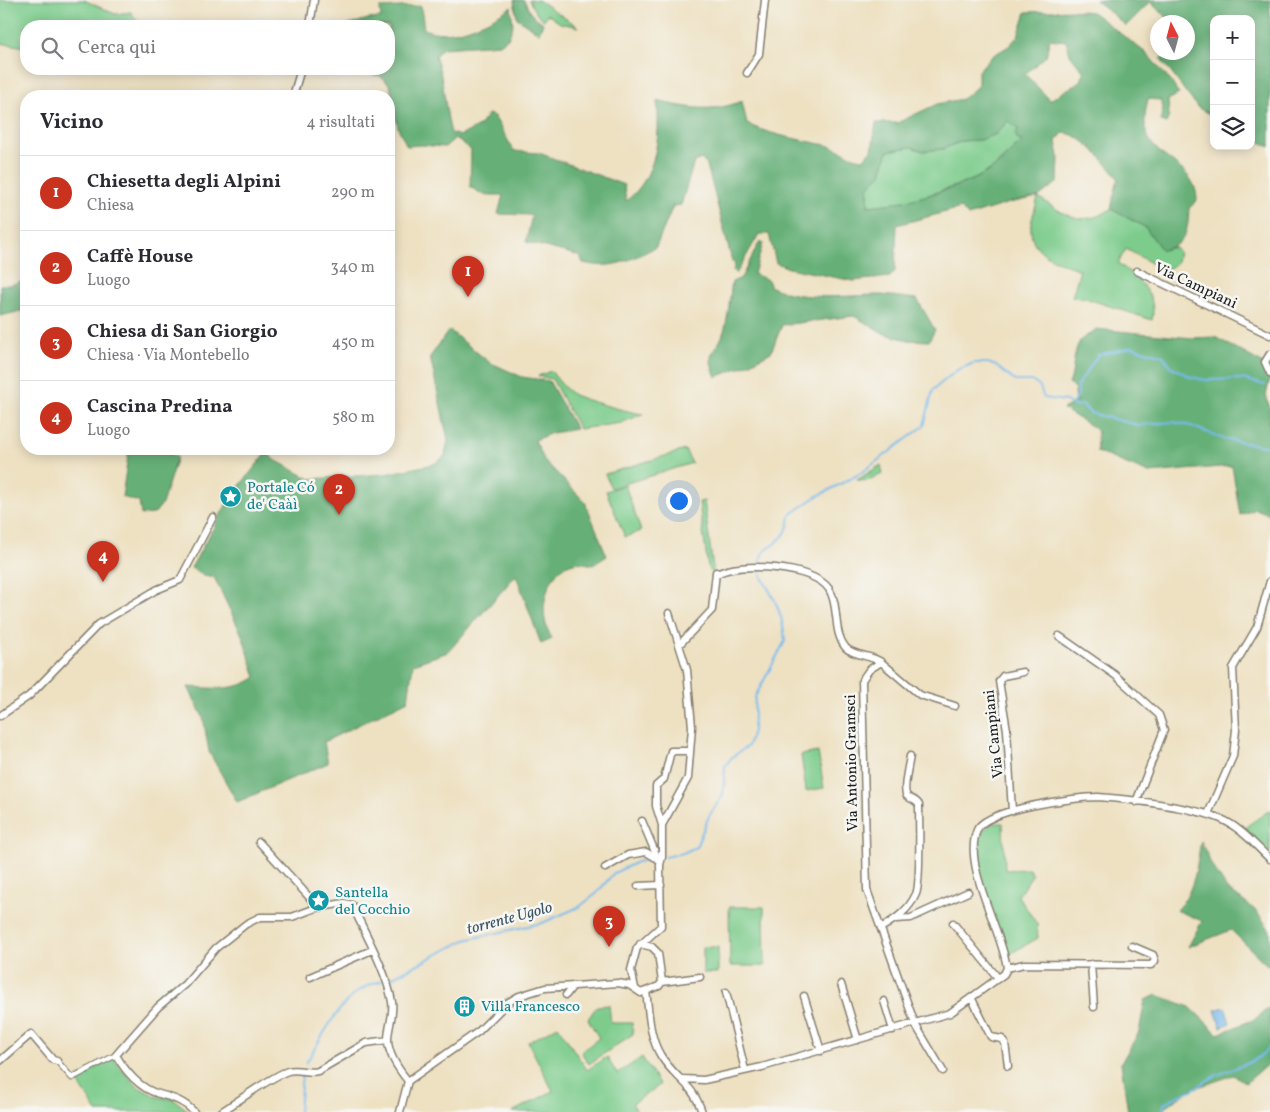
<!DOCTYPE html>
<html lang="it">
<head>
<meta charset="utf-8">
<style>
	body { margin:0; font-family:Vollkorn,serif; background:#f2f2f3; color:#2b2b33 }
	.controls { position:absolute; right:15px; top:15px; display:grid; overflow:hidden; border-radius:10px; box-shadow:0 2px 12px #0003 }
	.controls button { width:45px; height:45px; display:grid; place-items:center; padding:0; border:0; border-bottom:1px solid #e1e1e2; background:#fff; color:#2b2b33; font:25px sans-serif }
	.compass { position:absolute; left:1150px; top:15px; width:45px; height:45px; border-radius:50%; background:#fff; box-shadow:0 2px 12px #0003; rotate:354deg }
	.you { position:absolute; left:678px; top:500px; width:18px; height:18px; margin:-12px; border:4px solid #fff; border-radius:50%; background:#1a73e8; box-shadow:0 0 0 8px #1a73e833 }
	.badge { display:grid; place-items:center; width:32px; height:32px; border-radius:50%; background:#c8321e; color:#fff; font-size:16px; font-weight:700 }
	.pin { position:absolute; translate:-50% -41px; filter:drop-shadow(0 1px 2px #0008) }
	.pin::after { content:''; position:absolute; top:26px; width:18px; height:15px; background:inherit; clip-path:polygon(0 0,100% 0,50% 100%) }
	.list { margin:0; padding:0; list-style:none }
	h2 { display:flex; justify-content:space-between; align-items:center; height:65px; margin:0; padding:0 20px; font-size:21px }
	h2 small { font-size:16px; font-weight:400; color:#7c7c81 }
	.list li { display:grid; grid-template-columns:32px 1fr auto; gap:15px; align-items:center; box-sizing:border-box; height:75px; padding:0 20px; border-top:1px solid #e1e1e2 }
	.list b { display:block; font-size:19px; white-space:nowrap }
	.list p { margin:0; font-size:16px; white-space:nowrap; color:#7c7c81 }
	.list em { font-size:16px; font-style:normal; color:#7c7c81 }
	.icon { flex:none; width:28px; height:28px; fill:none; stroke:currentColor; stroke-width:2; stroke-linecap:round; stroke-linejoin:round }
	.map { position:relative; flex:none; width:1270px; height:1112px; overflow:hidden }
	.search { position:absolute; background:#fff; box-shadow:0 2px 12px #0003; left:20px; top:20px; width:375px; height:55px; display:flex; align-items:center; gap:12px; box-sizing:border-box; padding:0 18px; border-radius:20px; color:#7c7c81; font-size:19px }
	.panel { position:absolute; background:#fff; box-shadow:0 2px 12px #0003; left:20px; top:90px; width:375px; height:365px; border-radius:20px }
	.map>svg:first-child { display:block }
	.green { fill:#7dcc8c; stroke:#4c7454 }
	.forest { fill:#66b078; stroke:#41664a; fill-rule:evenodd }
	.water { fill:#78bbed; stroke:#4a6c84 }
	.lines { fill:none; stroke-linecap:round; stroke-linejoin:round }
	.stream { stroke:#78bbed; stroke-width:2 }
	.pedestrian-casing { stroke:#857e6f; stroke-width:7 }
	.minor-casing { stroke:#857e6f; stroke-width:9 }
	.pedestrian { stroke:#fff; stroke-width:4.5 }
	.minor { stroke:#fff; stroke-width:6 }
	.labels { text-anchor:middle; stroke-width:5; stroke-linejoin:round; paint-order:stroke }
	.street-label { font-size:15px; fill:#1c1c1c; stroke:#f6f6f2 }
	.culture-label { font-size:15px; fill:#0d838f; stroke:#f6f6f2; text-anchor:start }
	.water-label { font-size:16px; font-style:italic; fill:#3c5465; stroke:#f6f6f2 }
</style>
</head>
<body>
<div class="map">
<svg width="1270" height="1112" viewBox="0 0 1270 1112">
	<rect width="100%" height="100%" fill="#f6f6f2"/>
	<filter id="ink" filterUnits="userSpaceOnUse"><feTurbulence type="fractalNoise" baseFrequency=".02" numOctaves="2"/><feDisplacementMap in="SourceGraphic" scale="10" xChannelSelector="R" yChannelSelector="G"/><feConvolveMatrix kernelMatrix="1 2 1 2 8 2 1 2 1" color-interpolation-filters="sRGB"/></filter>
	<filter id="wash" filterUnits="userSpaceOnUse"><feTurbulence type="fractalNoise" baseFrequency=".0096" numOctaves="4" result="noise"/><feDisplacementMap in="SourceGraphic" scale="20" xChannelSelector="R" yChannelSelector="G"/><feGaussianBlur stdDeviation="1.12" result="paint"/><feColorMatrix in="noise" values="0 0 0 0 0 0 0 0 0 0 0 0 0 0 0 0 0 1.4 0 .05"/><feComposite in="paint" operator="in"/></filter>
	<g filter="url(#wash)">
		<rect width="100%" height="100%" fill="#eee1c2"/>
		<!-- green -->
		<path class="green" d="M0 0H84L115 14 131 12 137 21 149 26H26V47L0 43Z
			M529 0H538L579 27 560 23 547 14 544 20 536 13Z
			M1008 121 1018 129 1022 141 991 170 973 180 907 202 868 206V187L881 174 887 151 911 147 923 151 943 149 962 141 980 139 996 134Z
			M1038 197C1064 214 1081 229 1111 209L1145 227 1162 250 1175 247 1179 252 1177 263 1168 269 1155 265 1126 249 1118 263C1136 277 1158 293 1152 320L1085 298 1072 297 1080 270C1062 263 1032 255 1031 231 1030 221 1036 207 1038 197Z
			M551 371C557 379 564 388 572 394 580 399 632 413 643 414L621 423 579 429 552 379 538 376Z
			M685 450 692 463 611 488 605 474Z
			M881 465 883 474 866 481 857 480Z
			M625 485 641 531 625 537 606 491Z
			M704 501 714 575 708 568 699 502Z
			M818 752 824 788 806 791 801 755Z
			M1270 810V853L1244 828Z
			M993 823H1003L1005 870 1029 869 1032 875 1018 896 1037 924 1038 938 1008 955C998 929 955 840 993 823Z
			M729 907H764L765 966H730Z
			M703 947H718V973H703Z
			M609 1005 611 1023H632L633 1034 589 1064 581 1052 599 1038 588 1019 597 1006Z
			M558 1026 587 1070 607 1057 617 1074 642 1057 660 1085 632 1104 637 1112H512L553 1091 528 1042Z
			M114 1058 120 1068 138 1087 157 1097 173 1099 190 1112H97L76 1079Z"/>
		<!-- forest -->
		<path class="forest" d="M514 0H524L531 14 543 23 539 33 517 18Z
			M1096 0H1270V147L1251 137V19H1214V117L1197 107 1161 59 1167 53 1188 52V22H1172L1150 2 1126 26Z
			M421 6 424 29C450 41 489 22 511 7L513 25 509 37 500 44 443 48 435 56C445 80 444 107 451 133L460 136 479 126 488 114 494 116 514 151 539 153 624 185 626 201C656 178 661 137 657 101 687 108 713 113 742 101L747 124C776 137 800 139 830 146 842 149 850 158 863 159L872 150 876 123H897L937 104 962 99 978 86V71L992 56 1009 46 1018 36 1026 12 1070 10 1092 12 1146 53 1170 80 1179 94 1168 100 1169 116 1166 123 1161 121 1163 107 1160 100 1148 99C1145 112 1142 129 1150 141 1166 164 1197 169 1197 201L1189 208C1188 232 1186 244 1162 250L1145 227 1111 209 1118 178C1108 165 1081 132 1063 133L1056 141 1059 156 1058 182 1038 197 1009 203 968 216 961 208 897 225 895 271 890 277 853 281 789 268 776 263 769 234H759L736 274 733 271 735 263 732 261 707 165 701 159 694 162 681 205 673 206 656 247C630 260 613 270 583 263L580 256 526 242 532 215 498 214 503 195H484L470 187 471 150 455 138 445 147 421 145 407 146 398 128 390 85 380 76 364 73 362 69H389V26H344L368 19 381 18 380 8ZM1050 39 1066 41 1070 54 1084 72 1081 81 1050 100 1025 74 1046 56ZM1008 121 1018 129 1015 134 1018 140 1022 141C1012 151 1002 163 990 170 963 189 901 204 868 206V187L881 174 888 151 911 147 923 151 943 149 962 141 980 140 996 134Z
			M760 241 763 243 754 274 768 280 771 287C805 302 846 295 882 295 894 296 906 298 917 299L935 330 929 341 908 340 885 334 854 316 782 325 771 352 751 363 716 377C704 350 716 354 723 334 729 318 729 299 732 282L741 278Z
			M26 273V310L0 316V285H10L24 281Z
			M1096 329 1193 338 1215 337 1262 363 1270 378 1266 395 1270 409 1268 514 1256 509 1240 515 1232 466 1149 473 1097 452C1096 446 1098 436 1097 431 1095 428 1068 412 1063 409L1076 402 1075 390 1069 384C1075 371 1072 353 1080 341 1083 337 1092 333 1096 329Z
			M449 330 489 362 522 377 549 381 576 429 552 433 535 440 544 460 585 502 607 556 593 565C585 563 578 561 570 564 550 570 541 602 545 620 546 627 549 633 552 639L541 644 516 575 448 652 413 664 408 700 324 742 328 763 237 802 209 752 203 717 188 687C212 688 236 692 256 677L242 635 214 577 202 575 191 568 230 498 267 452 273 459 310 479 385 474 434 464 445 456 448 440 430 357Z
			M129 449H171V454L177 457 162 504 154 514 141 515 139 502 122 497Z
			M1201 841 1211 864 1227 889 1255 910 1270 930V968L1231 930 1188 947 1202 921 1176 910C1196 890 1196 867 1201 841Z
			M1157 995 1190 1007 1218 1034 1255 1019 1270 1007V1062L1246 1083 1234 1075 1192 1089 1165 1107V1112H1128L1121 1063 1139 1032 1145 1000Z"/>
		<!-- water -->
		<path class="water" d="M1225 1007 1230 1023 1221 1027 1215 1010Z"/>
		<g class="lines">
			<!-- stream -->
			<path class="stream" d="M1072 404 1078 395 1077 386 1098 355 1132 347 1163 356 1172 367 1191 377 1205 380 1242 379 1265 385
				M760 562 762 554C778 539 788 539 790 515L816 497 861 473 924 426 933 390 957 370 974 363H988L996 366 1015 381H1032L1040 387 1044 398 1066 401 1074 406 1083 405 1090 413 1129 423 1139 425 1173 422 1191 426 1224 439 1270 447
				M665 857 683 853 696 847 709 816 723 795 725 766 732 757 748 746 753 731 755 697 785 641C784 627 780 611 774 599 769 589 762 581 760 570
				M391 978 465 940 542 923 579 907 596 894 614 873 637 862 654 859
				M306 1063C325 1033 343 989 382 981
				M299 1112 302 1074
				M1163 1112 1164 1104C1174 1097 1185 1094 1195 1088 1202 1085 1208 1079 1215 1076 1233 1067 1259 1064 1270 1046"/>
		</g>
	</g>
	<g filter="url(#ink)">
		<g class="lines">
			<defs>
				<path id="pedestrian" d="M57 1061 72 1078 116 1055"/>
				<path id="minor" d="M310 26 314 0
					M747 73 759 54 765 0
					M293 96 301 69
					M1137 271 1270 335
					M1270 354 1265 362 1270 373
					M717 574C739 561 814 566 829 589 840 606 832 632 846 648 854 656 871 655 881 662
					M1059 636 1115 675 1159 715 1164 730 1136 802
					M679 645 712 610 716 572
					M0 716 29 696 99 624 156 590 180 580 213 517
					M1012 811 1007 730 999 681 1003 676 1023 672
					M1208 814 1233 756 1236 730 1233 668 1257 627 1270 581
					M642 821 658 859
					M662 825 656 806V786L664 779 671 751H690
					M259 842 310 898 316 908
					M605 868 628 855 646 852 661 861
					M638 886 661 885
					M896 919 911 918 968 892
					M953 923 998 978
					M881 928C896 919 909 910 916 894 921 884 919 821 919 805 916 799 911 800 907 796 902 790 909 764 910 756
					M640 944 652 947 658 953 662 982
					M1091 964 1094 1007
					M1007 968C1002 930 962 866 977 830 985 809 1076 797 1098 797 1129 799 1193 807 1221 819 1240 827 1255 845 1270 859
					M1007 968 1024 964 1151 965 1155 961 1153 955 1132 946
					M310 977 372 950
					M841 984 858 1040
					M635 988 631 970 637 948 661 926 660 865 662 857V825L688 778 692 727 687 670 669 613
					M646 991 659 986 662 982 700 977
					M726 992 745 1070
					M566 995 573 986
					M804 996 821 1051
					M972 999 991 1037 1002 1039 1005 1043 1008 1066
					M884 1001 893 1030
					M0 1061 31 1034 53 1060 57 1061
					M943 1071 915 1024 867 890 862 680 869 670 881 662 920 695 955 706
					M682 1079 704 1080 762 1067 950 1013 1004 974 1007 968
					M408 1081 479 1031 507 1003 519 996 545 988 618 983 629 985 641 993 646 991C649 1012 649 1037 661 1056 676 1080 692 1082 702 1112
					M194 1112C184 1101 173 1098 159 1094 140 1089 125 1071 116 1055L158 1007 185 984 216 948 246 924 260 917H292L316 908 344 903 352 905C365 933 387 972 392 1002 394 1015 388 1027 388 1040 388 1055 399 1070 408 1081
					M221 1112C236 1103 273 1075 288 1071 299 1068 308 1074 318 1071L366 1043 388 1040
					M400 1112 408 1081"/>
			</defs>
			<!-- pedestrian casing -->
			<use href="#pedestrian" class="pedestrian-casing"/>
			<!-- minor casing -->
			<use href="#minor" class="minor-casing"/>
			<!-- pedestrian -->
			<use href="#pedestrian" class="pedestrian"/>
			<!-- minor -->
			<use href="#minor" class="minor"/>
		</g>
	</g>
	<!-- icons -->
	<defs>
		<symbol id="sight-disc" viewBox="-11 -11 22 22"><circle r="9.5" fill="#0f9aa8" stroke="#f6f6f2"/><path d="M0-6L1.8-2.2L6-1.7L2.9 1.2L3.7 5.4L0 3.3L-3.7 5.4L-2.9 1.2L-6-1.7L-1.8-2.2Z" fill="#fff"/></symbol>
		<symbol id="building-disc" viewBox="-11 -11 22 22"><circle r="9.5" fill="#0f9aa8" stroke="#f6f6f2"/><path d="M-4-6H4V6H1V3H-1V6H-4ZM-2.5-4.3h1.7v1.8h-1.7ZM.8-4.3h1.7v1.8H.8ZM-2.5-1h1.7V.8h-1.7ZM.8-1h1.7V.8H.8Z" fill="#fff"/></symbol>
	</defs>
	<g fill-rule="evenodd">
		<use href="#sight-disc" x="218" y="484" width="25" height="25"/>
		<use href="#sight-disc" x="306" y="888" width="25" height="25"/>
		<use href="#building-disc" x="452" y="994" width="25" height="25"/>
	</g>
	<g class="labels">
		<!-- street labels -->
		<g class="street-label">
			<text transform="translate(1196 285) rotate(25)" y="5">Via Campiani</text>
			<text transform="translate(993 734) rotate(-96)" y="5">Via Campiani</text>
			<text transform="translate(851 763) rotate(-91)" y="5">Via Antonio Gramsci</text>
		</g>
		<!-- culture labels -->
		<g class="culture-label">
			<text x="247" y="492">Portale Có<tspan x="247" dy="17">de' Caàì</tspan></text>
			<text x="335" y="897">Santella<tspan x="335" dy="17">del Cocchio</tspan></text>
			<text x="481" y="1011">Villa Francesco</text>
		</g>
		<!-- water labels -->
		<g class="water-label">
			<text transform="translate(509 917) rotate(-15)" y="6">torrente Ugolo</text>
		</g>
	</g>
</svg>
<div class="controls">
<button>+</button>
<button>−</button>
<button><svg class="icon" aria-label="layers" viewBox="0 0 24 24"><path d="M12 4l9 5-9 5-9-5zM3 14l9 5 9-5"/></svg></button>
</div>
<svg class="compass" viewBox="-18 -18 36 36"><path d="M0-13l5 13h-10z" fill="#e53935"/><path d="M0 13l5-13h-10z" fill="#7c7c81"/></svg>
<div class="you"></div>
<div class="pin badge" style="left:468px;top:297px">1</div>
<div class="pin badge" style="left:339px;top:515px">2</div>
<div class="pin badge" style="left:609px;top:947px">3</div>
<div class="pin badge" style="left:103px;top:582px">4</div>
<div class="search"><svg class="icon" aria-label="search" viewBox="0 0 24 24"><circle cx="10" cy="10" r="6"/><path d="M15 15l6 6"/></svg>Cerca qui</div>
<section class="panel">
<h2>Vicino<small>4 risultati</small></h2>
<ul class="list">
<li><span class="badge">1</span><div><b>Chiesetta degli Alpini</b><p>Chiesa</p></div><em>290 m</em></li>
<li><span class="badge">2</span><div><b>Caffè House</b><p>Luogo</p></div><em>340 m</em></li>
<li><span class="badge">3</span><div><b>Chiesa di San Giorgio</b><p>Chiesa · Via Montebello</p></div><em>450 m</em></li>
<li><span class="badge">4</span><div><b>Cascina Predina</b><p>Luogo</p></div><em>580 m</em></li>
</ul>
</section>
</div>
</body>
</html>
